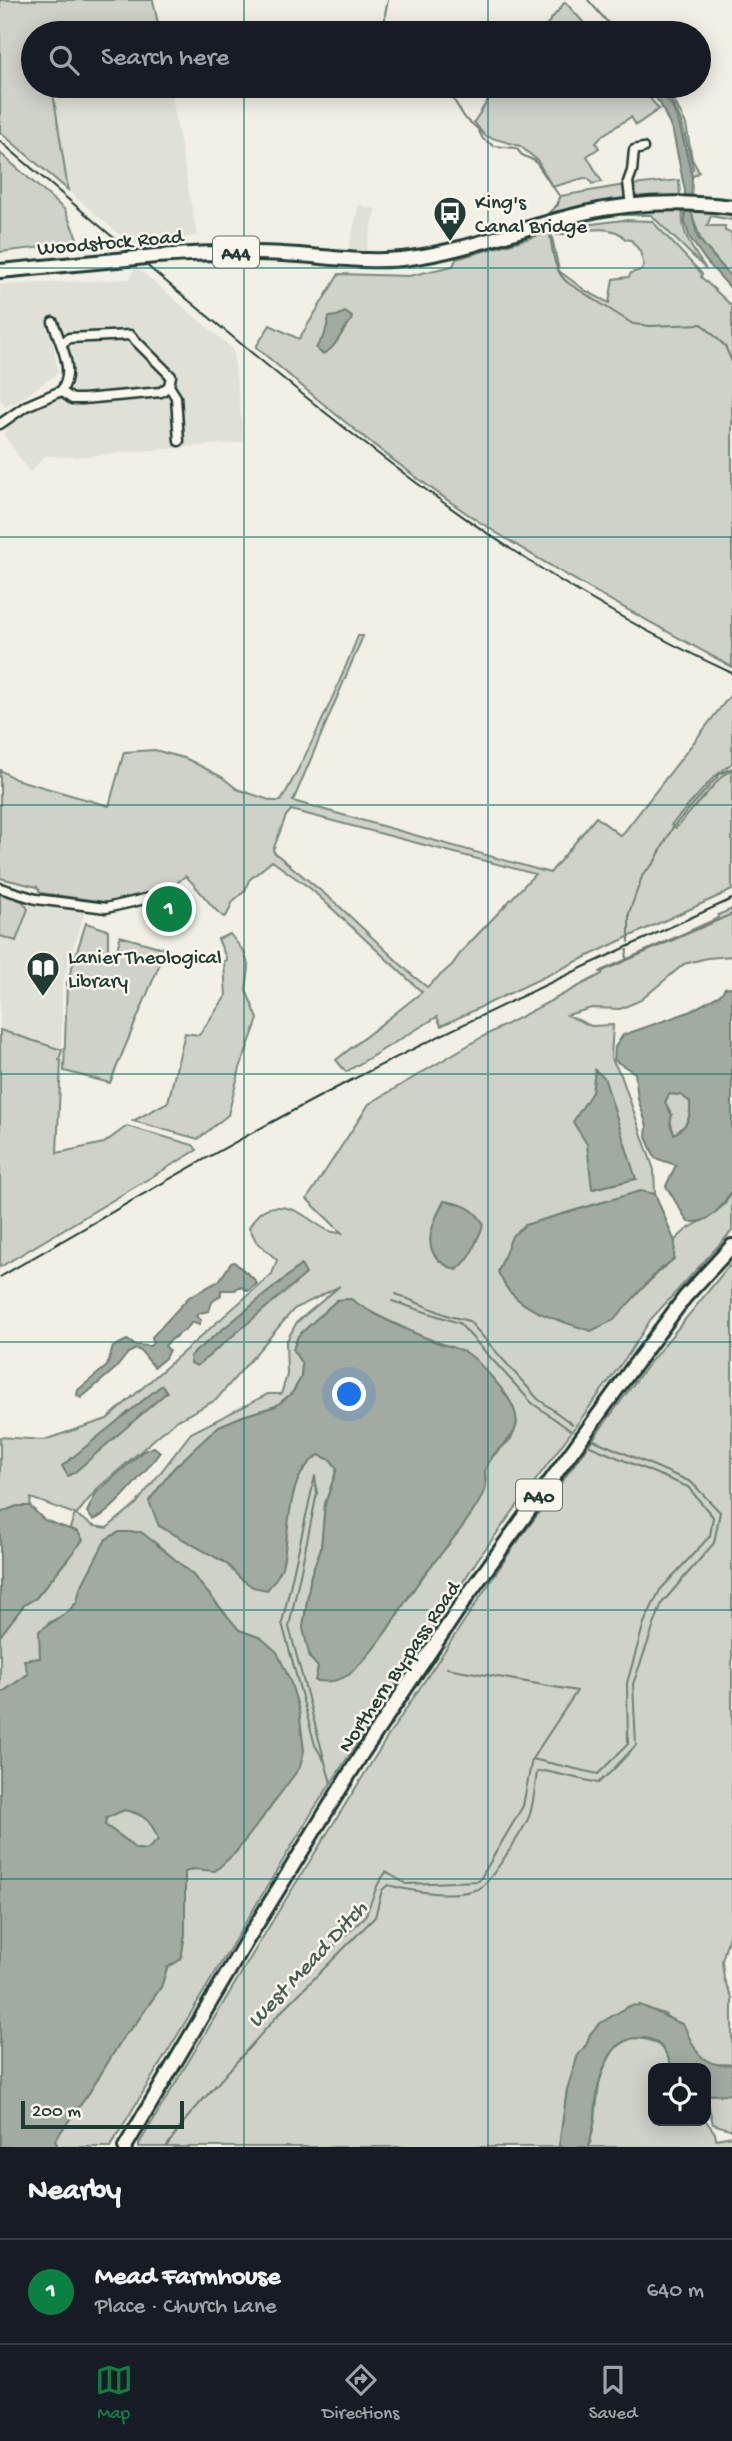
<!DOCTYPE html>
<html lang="en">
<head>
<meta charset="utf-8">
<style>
	body { margin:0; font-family:"Gochi Hand",sans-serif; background:#20242c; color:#f1f3f6 }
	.controls { position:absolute; right:21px; bottom:21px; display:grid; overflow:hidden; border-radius:14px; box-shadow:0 4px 18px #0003 }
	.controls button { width:63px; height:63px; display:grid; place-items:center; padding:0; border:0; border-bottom:2px solid #363941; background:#171b24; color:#f1f3f6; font:35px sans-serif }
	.scale { position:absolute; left:21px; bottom:18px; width:163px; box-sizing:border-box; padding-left:7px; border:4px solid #1f3d34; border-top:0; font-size:19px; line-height:24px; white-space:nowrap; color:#1f3d34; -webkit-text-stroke:5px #fbf7ec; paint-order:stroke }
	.you { position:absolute; left:350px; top:1395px; width:24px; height:24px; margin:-18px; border:5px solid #fff; border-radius:50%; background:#1a73e8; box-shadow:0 0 0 10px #1a73e833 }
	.badge { display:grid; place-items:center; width:46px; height:46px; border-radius:50%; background:#0b8043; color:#fff; font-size:23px; font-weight:700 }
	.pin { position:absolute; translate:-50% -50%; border:4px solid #fff; box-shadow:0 2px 7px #0006 }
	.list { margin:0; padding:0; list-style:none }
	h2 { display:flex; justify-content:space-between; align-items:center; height:91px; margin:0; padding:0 28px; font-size:30px }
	h2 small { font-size:23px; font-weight:400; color:#9ea1a6 }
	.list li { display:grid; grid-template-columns:46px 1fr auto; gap:21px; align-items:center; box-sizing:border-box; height:105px; padding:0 28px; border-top:2px solid #363941 }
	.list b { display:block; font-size:26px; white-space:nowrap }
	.list p { margin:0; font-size:23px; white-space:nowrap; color:#9ea1a6 }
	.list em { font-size:23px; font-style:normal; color:#9ea1a6 }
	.icon { flex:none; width:38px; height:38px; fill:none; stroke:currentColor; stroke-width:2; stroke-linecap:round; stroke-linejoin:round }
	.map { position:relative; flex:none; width:732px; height:2147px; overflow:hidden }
	.search { position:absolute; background:#171b24; box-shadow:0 4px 18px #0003; left:21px; right:21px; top:21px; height:77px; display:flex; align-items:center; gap:18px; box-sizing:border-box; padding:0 24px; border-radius:38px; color:#9ea1a6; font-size:26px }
	.sheet { height:196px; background:#171b24 }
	nav { display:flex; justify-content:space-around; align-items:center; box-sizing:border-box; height:98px; border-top:2px solid #363941; background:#171b24; font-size:19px; color:#9ea1a6 }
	nav a { display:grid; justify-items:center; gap:4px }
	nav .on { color:#0b8043 }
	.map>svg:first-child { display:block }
	.built { fill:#e0e1d6 }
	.green { fill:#cfd2c8; stroke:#77887e; stroke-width:2; fill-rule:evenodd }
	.water { fill:#a2aba1; stroke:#6e7f75; stroke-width:2; fill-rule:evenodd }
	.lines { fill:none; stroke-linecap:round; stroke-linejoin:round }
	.stream { stroke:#6e7f75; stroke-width:2 }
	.minor-casing { stroke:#1f3d34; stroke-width:13 }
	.highway-casing { stroke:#1f3d34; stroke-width:18 }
	.minor { stroke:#fbf7ec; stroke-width:8 }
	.highway { stroke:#fbf7ec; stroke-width:12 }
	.rail { stroke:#1f3d34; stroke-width:2 }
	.highway-bridge-casing { stroke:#1f3d34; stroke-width:18; stroke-linecap:butt }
	.highway-bridge { stroke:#fbf7ec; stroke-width:12 }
	.grid { fill:none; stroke:#0f766e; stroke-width:2; stroke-opacity:0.55 }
	.labels { text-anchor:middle; stroke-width:5; stroke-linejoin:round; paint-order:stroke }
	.shield { fill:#fbf7ec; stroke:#61756b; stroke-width:2 }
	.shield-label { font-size:19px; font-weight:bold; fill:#1f3d34 }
	.poi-label { font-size:21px; fill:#1f3d34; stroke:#fbf7ec; text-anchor:start }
	.street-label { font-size:21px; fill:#1f3d34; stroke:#fbf7ec }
	.water-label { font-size:23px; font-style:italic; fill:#465e55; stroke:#fbf7ec }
</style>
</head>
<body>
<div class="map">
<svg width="732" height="2147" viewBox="0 0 732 2147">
	<rect width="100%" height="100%" fill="#f2f0e5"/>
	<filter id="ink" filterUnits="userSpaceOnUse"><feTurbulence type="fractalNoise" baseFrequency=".0143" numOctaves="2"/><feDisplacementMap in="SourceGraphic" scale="14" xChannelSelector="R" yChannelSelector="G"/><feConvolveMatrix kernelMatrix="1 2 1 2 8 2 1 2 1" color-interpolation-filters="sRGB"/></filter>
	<g filter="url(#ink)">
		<!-- built -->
		<path class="built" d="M52 86H113L114 89 129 86H170L197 236 131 245 68 190Z
			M359 205 376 209 366 250H348Z
			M135 266 233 349 244 442 76 457 45 456 30 473 4 435 5 430 8 424 67 389 71 377 66 351 50 323 58 373 14 404 12 402 6 407 2 401H0V285L130 279Z
			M0 888 87 905 62 984V1050L0 1030Z"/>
		<!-- green -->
		<path class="green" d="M0 0H153L160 33H33V86H52L68 190 0 132Z
			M565 2 593 33H540Z
			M497 86H640L659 109 636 125 631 117 603 135 596 143 599 148 587 156 602 182 592 184 589 179 584 178 552 187 537 160 520 146 485 136 474 122Z
			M656 86H667L686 124 692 159 699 172 692 177C685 143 679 112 656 86Z
			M0 153 65 210 79 243 0 252Z
			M679 180 680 195 639 199 634 196 631 185Z
			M625 185 627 198 548 213 558 205 560 196Z
			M683 209C680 233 693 250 706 269L651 215H623L621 212Z
			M690 209 732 214V220L711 216 707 226H725V231L732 233V278L702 243Z
			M623 220 652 221 702 274 701 277 732 306V667C646 620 560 574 478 521 400 469 327 408 256 347L270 325 299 339 339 274 409 276 453 266 456 259 551 232 559 271 586 291 609 303 613 279 629 277 631 273 641 270 644 266 640 251 631 240 625 239C613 221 575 233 557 235L555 228 563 224 569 227Z
			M358 636H363L293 801 550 873 596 817 621 836 732 693V763L713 778 671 825 676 828 722 776 732 770V890L626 938 441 1026 437 1017 346 1072 336 1060 422 992 311 889 272 861 249 880 245 891 233 901 227 915 224 917C212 910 199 887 185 876L175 885 155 895 111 903 41 893 37 887 0 878V770L15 779 109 806 124 752 155 750 187 759 222 777 237 789 272 801H281C311 748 336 692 358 636ZM291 810 535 874 462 951 452 965 427 987 412 975 338 905 275 853 273 850 286 816Z
			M0 891 22 901 28 909 16 941 0 936Z
			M732 909V956L707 958 684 964 641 1000 620 1009 592 1008 567 1015 591 1026 613 1025 611 1058 621 1075 654 1170 655 1194 674 1241 686 1230 712 1215 725 1204 732 1191V1231L651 1319 630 1352 478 1559 314 1809 110 2147H58L54 2140 89 2093 124 2036 136 2023 161 1987 167 1968 181 1959 185 1933V1872L235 1853 264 1816 261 1638 239 1630 191 1573 154 1542 106 1540 80 1589 77 1602 68 1612 47 1624 40 1659 29 1658 28 1674 0 1694V1636L24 1605 36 1598 68 1559 75 1547 78 1532 70 1528 75 1514 31 1498 30 1506H17L0 1513V1437L44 1440 107 1419 272 1274 277 1260 256 1241 249 1227C256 1216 261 1208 275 1207 305 1205 319 1235 342 1233L307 1199 369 1104 482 1037 602 974 603 970 718 918V915ZM589 1160 636 1179 593 1189ZM541 1251 673 1259 637 1293ZM340 1286 297 1322 286 1342 287 1375 281 1394H268L191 1433 136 1504 107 1528 94 1526 76 1515 97 1489 174 1422 216 1400 294 1309ZM351 1299 366 1310 421 1336 467 1353 503 1391 513 1406 517 1424 511 1439 493 1456 485 1469 486 1487 471 1513 416 1586 386 1632 349 1675 303 1628 311 1575 321 1548 325 1504 337 1469 331 1460 319 1455C291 1472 287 1517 285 1547L240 1578 226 1563 181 1537 149 1501 174 1468 219 1426 243 1416 276 1406 292 1393 301 1378 302 1364 293 1350 298 1336 337 1300Z
			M86 923 108 930V952H117L120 936 166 949 110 1083 64 1071 67 983Z
			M230 934 244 952 249 967 246 990 258 1019 240 1068 228 1115 198 1139 133 1121 168 1102 185 1033 199 1035 226 996 224 961 227 960 218 939Z
			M0 1030 62 1050 59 1060 61 1061 57 1153 104 1143 127 1126 193 1145 197 1150 0 1267Z
			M669 1094 681 1095 690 1101C691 1117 688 1126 674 1134L665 1102Z
			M732 1262V1925L722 1961 724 1979 732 1998V2064C694 2069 697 2044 680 2023L670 2020 665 2014 640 2006 609 2018 590 2034 587 2044 578 2055 567 2090 559 2147H139V2144L276 1915 390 1733 510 1552 646 1367Z
			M124 1810C143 1813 153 1822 158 1840L147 1850 135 1849 126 1840 105 1825 106 1818Z
			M631 2038C654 2038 666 2045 672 2068H653V2121H706L715 2133 716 2139 732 2136V2147H589L595 2120 599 2083 605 2066 614 2049Z
			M732 2094V2130L713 2124 706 2095Z"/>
		<!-- water -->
		<path class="water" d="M645 86H656L672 106 680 127 692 177 691 211 698 238 732 278V290L706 261 690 238 685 223V191L673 132 660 103Z
			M345 312 352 317 351 321C341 331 336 350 322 354L316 348 325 334 329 317 337 316Z
			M732 987V1191C720 1207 712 1224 688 1222L666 1186 676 1165 655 1158 646 1137 647 1126 638 1099 635 1073 614 1060 615 1047 623 1035 689 1012 720 995 725 988ZM669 1094 681 1095 690 1102C691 1117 688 1126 674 1134L670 1124 672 1115 665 1102Z
			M595 1070 604 1077 636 1179 592 1189 587 1144 573 1122 592 1092Z
			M640 1191 655 1194 675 1242 674 1259 657 1272 614 1320 591 1331C564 1322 530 1314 510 1292 505 1287 502 1279 498 1272L512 1236 525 1225Z
			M444 1201C463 1204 474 1208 484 1224L469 1258 457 1270C418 1257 429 1229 444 1201Z
			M234 1262 255 1280 257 1284 248 1291 240 1286 235 1290H221V1295L212 1302 209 1311 200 1313 196 1316 201 1320 199 1325 192 1322C185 1333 171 1337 165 1346L169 1350 165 1358 154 1367 141 1351 136 1349 128 1353 116 1368 81 1398 77 1395 78 1390 107 1366 113 1347 127 1340 135 1345 150 1346 153 1343 152 1337 189 1297 219 1281 231 1263Z
			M301 1265 306 1274 197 1366 191 1363 190 1356Z
			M351 1299C376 1317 408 1331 436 1342 446 1346 458 1348 467 1353 477 1359 507 1393 512 1405 529 1438 494 1443 486 1468 483 1474 487 1482 485 1489 475 1517 436 1558 417 1584 396 1614 379 1649 350 1673 340 1682 328 1682 315 1681L318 1667 310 1658 303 1628 311 1575 321 1548 325 1504 337 1469 331 1460 319 1455C284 1476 291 1532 282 1567 279 1576 273 1583 267 1590L253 1587 240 1578 226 1563 159 1526 149 1501 174 1468 219 1426 243 1416 276 1406 292 1393 301 1378 302 1364 293 1350 298 1336 337 1300Z
			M162 1385 167 1392 75 1472 68 1476 62 1466Z
			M154 1447 160 1452C146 1470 112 1514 93 1520L87 1512 96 1493 143 1451Z
			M17 1506H30L44 1520 78 1532 83 1540 36 1598 24 1605 0 1636V1513Z
			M119 1532H141L154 1542 191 1573 239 1630 261 1638 277 1652 290 1680 299 1710 304 1751 300 1767 257 1825 235 1853 215 1871 191 1869 185 1872V1933L181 1959 167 1968 161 1987 136 2023 124 2036 89 2093 55 2140 58 2147H0V1694L28 1674 24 1660 40 1658 39 1631 68 1612 77 1602 80 1589 106 1539ZM124 1810C143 1813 153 1822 158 1840L147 1850 135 1849 126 1840 105 1825 106 1818Z
			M640 2005C658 2012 667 2018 684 2025 693 2049 702 2069 732 2064V2094L706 2095V2068H672C668 2054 661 2040 645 2038 605 2033 596 2087 595 2115 595 2123 590 2138 589 2147H559L567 2090 578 2055 587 2044 590 2034 599 2024 629 2006Z"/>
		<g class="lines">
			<!-- stream -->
			<path class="stream" d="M388 0C385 14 381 23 393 33
				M588 0 617 33
				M445 86 465 118 478 129 483 139 494 146 516 148 522 155 535 161 560 197 557 205 547 215
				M661 86C681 110 686 139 693 169
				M549 229C553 248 552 270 568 283L633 324 650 326 702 324 725 346 732 362
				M629 942V913L643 874 654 863 673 827 720 774 732 768
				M626 959 627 950
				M600 972 732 914
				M396 1294 449 1316 469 1321 538 1399 572 1424
				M392 1301 459 1323 532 1403 570 1430
				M447 1668 577 1691 532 1759
				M325 1762 315 1745 282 1623 315 1476 317 1493 289 1627 325 1762 331 1783
				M302 1975 365 1917 378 1884 386 1872 406 1884 479 1881 523 1806 532 1759 598 1774 628 1744 627 1683 644 1623 660 1590 710 1536 713 1517 688 1487 590 1446
				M166 2147 187 2118 278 2015 375 1917 382 1890 388 1885C413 1892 454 1898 478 1889 489 1885 526 1826 530 1814 534 1801 535 1786 537 1772L545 1771 598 1783 611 1772 636 1745 633 1684 662 1603 714 1543 720 1512 691 1482 594 1440"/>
			<defs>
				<path id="minor" d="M631 206 628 182 632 171 634 150 643 148
					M53 322C60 343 76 371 61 391
					M61 344 69 338 130 335 171 376 169 386 176 397 179 441
					M61 391 72 399H83L161 392 169 386
					M0 424 26 406 61 391
					M0 888 36 899 106 908 167 894"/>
				<path id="highway" d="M156 256C199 253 241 251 283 254 326 256 368 264 410 258 470 250 526 226 584 213 633 202 683 201 732 207
					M0 271 117 260
					M125 2147 247 1940 361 1755 470 1592 633 1367 685 1297 732 1246"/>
			</defs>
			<!-- minor casing -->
			<use href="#minor" class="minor-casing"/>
			<!-- highway casing -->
			<use href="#highway" class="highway-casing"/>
			<!-- minor -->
			<use href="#minor" class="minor"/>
			<!-- highway -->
			<use href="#highway" class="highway"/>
			<!-- rail -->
			<path class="rail" d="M0 141C73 204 147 266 222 328 383 463 540 585 732 673
				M0 1277C112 1212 224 1146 338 1087 468 1020 599 959 732 899"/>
			<defs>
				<path id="highway-bridge" d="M117 260 156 256"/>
			</defs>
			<!-- highway-bridge casing -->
			<use href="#highway-bridge" class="highway-bridge-casing"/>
			<!-- highway-bridge -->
			<use href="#highway-bridge" class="highway-bridge"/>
		</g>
	</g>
	<!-- grid -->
	<path class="grid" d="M244 0V33M488 0V33M244 86V2147M488 86V2147M0 268H732M0 537H732M0 805H732M0 1074H732M0 1342H732M0 1610H732M0 1879H732"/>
	<!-- icons -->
	<defs>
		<symbol id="bus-pin" viewBox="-11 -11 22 30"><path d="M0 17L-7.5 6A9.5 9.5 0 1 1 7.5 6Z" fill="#1f3d34" stroke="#fbf7ec"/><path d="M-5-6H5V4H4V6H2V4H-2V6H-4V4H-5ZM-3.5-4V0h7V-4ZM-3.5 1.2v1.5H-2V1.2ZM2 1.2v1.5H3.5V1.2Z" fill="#fff"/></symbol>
		<symbol id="library-pin" viewBox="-11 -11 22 30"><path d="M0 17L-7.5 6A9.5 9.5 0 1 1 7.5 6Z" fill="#1f3d34" stroke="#fbf7ec"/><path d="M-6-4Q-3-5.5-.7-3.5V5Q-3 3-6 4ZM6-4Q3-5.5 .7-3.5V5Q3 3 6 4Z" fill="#fff"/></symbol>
	</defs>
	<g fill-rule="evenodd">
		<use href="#bus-pin" x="431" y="194" width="38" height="52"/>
		<use href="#library-pin" x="24" y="949" width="38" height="52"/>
	</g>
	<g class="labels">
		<!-- shield labels -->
		<g class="shield">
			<rect x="213" y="236.5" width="46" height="31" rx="5"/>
			<rect x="516" y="1479.5" width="46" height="31" rx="5"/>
		</g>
		<g class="shield-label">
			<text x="236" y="259">A44</text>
			<text x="539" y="1502">A40</text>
		</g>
		<!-- poi labels -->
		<g class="poi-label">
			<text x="475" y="208">King's<tspan x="475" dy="24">Canal Bridge</tspan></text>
			<text x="68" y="963">Lanier Theological<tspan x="68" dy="24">Library</tspan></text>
		</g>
		<!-- street labels -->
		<g class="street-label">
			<text transform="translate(110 241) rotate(-5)" y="7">Woodstock Road</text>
			<text transform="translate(398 1666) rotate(-56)" y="7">Northern By-pass Road</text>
		</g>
		<!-- water labels -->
		<g class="water-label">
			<text transform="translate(306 1963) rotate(-47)" y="8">West Mead Ditch</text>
		</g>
	</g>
</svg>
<div class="controls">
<button><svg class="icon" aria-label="locate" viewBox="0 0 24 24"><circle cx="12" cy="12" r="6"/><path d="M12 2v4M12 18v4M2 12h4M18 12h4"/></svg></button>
</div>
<div class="scale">200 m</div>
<div class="you"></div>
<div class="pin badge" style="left:169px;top:909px">1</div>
<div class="search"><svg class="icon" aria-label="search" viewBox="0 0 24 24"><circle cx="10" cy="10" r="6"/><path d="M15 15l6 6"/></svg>Search here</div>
</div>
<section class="sheet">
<h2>Nearby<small></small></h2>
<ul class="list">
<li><span class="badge">1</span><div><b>Mead Farmhouse</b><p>Place · Church Lane</p></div><em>640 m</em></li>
</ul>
</section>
<nav>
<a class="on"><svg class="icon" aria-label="map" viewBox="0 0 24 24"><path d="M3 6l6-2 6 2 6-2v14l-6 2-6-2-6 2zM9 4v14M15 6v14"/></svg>Map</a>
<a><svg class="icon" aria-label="directions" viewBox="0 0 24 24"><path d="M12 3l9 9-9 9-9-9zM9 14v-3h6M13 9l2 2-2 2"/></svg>Directions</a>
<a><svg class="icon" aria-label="saved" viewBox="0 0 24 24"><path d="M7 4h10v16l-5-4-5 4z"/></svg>Saved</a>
</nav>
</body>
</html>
